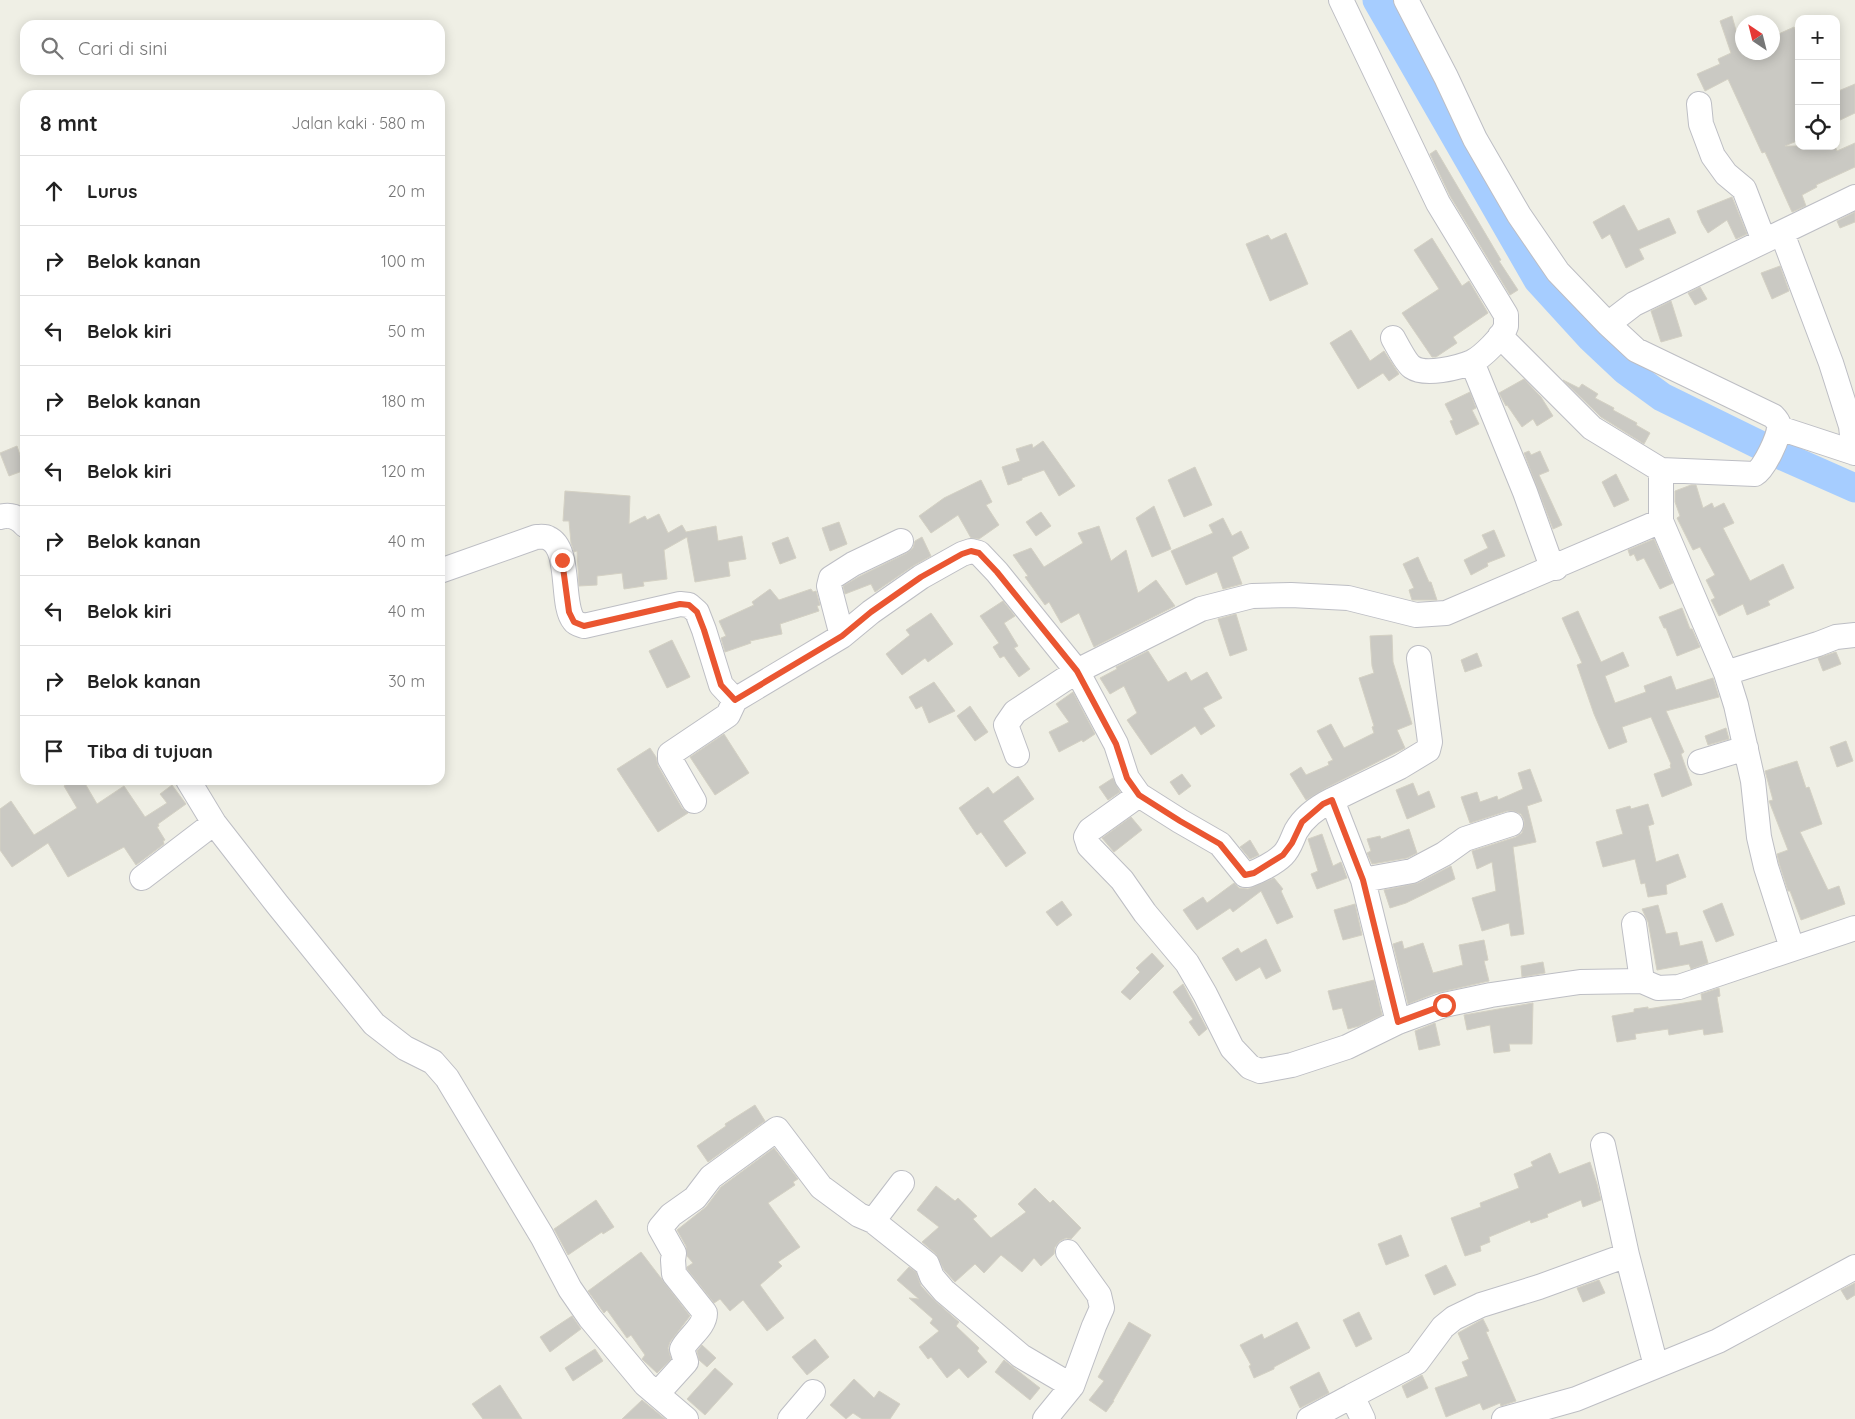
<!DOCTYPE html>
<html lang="id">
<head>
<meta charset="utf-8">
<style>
	body { margin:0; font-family:Quicksand,sans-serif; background:#f2f2f2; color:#222 }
	.controls { position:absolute; right:15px; top:15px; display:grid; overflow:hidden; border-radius:10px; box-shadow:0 2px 12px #0003 }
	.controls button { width:45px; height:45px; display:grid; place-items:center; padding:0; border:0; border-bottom:1px solid #e0e0e0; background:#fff; color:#222; font:25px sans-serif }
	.compass { position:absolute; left:1735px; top:15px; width:45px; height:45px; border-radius:50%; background:#fff; box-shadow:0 2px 12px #0003; rotate:325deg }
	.stop { position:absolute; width:15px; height:15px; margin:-11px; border:4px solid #ea5631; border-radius:50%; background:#fff }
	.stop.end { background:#ea5631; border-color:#fff; box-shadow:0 1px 5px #0008 }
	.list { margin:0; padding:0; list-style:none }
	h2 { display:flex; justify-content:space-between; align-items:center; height:65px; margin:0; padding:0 20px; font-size:21px }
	h2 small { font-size:16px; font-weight:400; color:#767676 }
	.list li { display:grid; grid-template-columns:32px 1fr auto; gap:15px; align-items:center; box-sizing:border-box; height:70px; padding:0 20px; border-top:1px solid #e0e0e0 }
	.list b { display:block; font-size:19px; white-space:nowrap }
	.list em { font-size:16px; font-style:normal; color:#767676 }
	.icon { flex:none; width:28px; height:28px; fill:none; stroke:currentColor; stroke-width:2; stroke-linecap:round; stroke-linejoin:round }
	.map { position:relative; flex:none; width:1855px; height:1419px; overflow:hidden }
	.search { position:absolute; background:#fff; box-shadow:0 2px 12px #0003; left:20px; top:20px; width:425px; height:55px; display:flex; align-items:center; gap:12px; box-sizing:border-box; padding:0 18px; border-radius:15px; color:#767676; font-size:19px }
	.panel { position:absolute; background:#fff; box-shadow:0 2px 12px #0003; left:20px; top:90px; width:425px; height:695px; border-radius:15px }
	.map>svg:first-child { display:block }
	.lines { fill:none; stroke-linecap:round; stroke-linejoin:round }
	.river { stroke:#a6cdff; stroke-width:29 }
	.building { fill:#cac9c3; stroke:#d4d1c4 }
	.minor-casing { stroke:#bdbec4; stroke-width:26 }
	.minor { stroke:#fff; stroke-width:24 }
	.route { stroke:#ea5631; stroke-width:6 }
</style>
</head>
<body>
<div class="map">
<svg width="1855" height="1419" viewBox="0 0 1855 1419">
	<rect width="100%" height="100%" fill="#efefe5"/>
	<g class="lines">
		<!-- river -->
		<path class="river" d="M1377 0 1538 280 1591 338 1625 370 1662 397 1778 454 1855 488"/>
	</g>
	<!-- building -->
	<path class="building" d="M1732 16 1742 52H1772V37L1794 27 1799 38V140L1785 146H1835L1837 151 1855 143V167L1816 185 1817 187 1802 195 1806 206 1792 212 1765 152 1762 153 1728 79 1705 91 1697 74 1720 64 1718 59 1731 53 1720 21Z
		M1855 84V113L1836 122V92Z
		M1436 150 1501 260 1499 261 1518 290 1510 295 1450 196 1430 154Z
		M1732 197 1747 234 1736 239 1727 220 1708 233 1702 223 1697 211Z
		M1624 205 1638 231 1669 218 1676 233 1639 249 1644 259 1626 268 1610 234 1602 239 1593 222Z
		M1855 212V222L1840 228 1837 221Z
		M1286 233 1308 284 1270 301 1246 244 1268 235 1271 240Z
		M1432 238 1462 286 1469 281 1488 313 1453 337 1457 343 1436 357H1432L1402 313 1439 289 1414 250Z
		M1780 266 1789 291 1772 299 1761 273Z
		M1700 287 1707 299 1695 305 1688 293Z
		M1671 301 1682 336 1661 342 1651 311Z
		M1351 330 1370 361 1384 351 1399 374 1389 381 1383 373 1358 389 1330 343Z
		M1524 379 1541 397 1553 416 1537 426 1533 419 1522 427 1507 405 1506 406 1499 393Z
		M1563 380 1579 388 1582 384 1598 394 1595 398 1614 408 1613 410 1637 423 1636 425 1650 433 1644 444 1601 417Z
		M1470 392 1476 408 1472 410 1479 424 1456 435 1450 421 1453 420 1445 404Z
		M1043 441 1075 486 1059 496 1044 470 1022 478V480L1008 485 1002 467 1020 461 1016 449 1032 444 1033 448Z
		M17 446 25 470 9 476 0 453Z
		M1529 451 1531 455 1540 451 1549 471 1539 475 1562 525 1553 529 1524 453Z
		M1195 467 1212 505 1184 517 1168 480Z
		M1616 474 1629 500 1614 507 1602 482Z
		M981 480 992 502 986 505 999 525 979 539 971 538 958 515 931 533 919 516 944 498Z
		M1691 485H1696L1703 508 1712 503 1714 508 1724 503 1734 523 1723 528 1750 581 1783 564 1794 588 1768 601 1770 605 1747 615 1743 604 1719 616 1711 600 1715 598 1706 580 1715 575 1700 547 1693 550 1677 518 1680 516 1675 502V491Z
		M565 491 630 496 629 524 645 516 647 520 659 514 668 533 682 525 686 532 716 526 718 541 742 536 746 559 728 562 730 576 695 582 687 537 664 550 667 579 643 582 644 586 624 589 622 573 597 576V585L579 586 577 551 574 552 571 543 569 521H563Z
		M1154 506 1171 549 1152 557 1136 518Z
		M1041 512 1051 526 1036 536 1026 522Z
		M1223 518 1232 536 1241 531 1249 548 1232 557 1242 584 1223 589 1217 572 1186 585 1171 551 1213 533 1209 525Z
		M839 522 847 544 830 551 822 528Z
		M1099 526 1111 561 1126 550 1138 593 1156 580 1175 606 1094 647 1079 613 1061 623 1049 602 1045 605 1025 577 1028 576 1013 555 1031 548 1044 567 1083 543 1078 533Z
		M1494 530 1505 556 1487 563 1488 566 1471 575 1464 560 1488 548 1482 535Z
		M788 537 796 558 780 564 772 543Z
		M922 537 931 556 913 566 875 592 871 584 845 594 843 586 860 576 907 553 913 548 915 541Z
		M1654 539 1673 583 1660 589 1644 558 1637 561 1634 554 1630 556 1628 550Z
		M1418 557 1429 582H1431L1437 600H1412L1409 590 1414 588 1403 564Z
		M770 589 779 600 811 589 813 592 816 591 820 605 817 606 819 611 780 624 782 634 750 641 751 643 725 652 721 638 726 636 719 621 754 605 752 602Z
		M1003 601 1015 616 1004 623 1018 646 1014 648 1030 669 1019 677 1004 656 1000 658 993 647 999 643 980 616Z
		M1682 608 1690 629H1692L1700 647 1677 656 1666 628H1664L1659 617Z
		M1578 611 1601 662 1623 652 1629 666 1605 676 1615 703 1646 692 1644 686 1671 676 1676 690 1713 678 1719 697 1666 711 1684 752 1681 754 1692 785 1662 797 1654 774 1671 768 1670 765 1671 764 1651 717 1622 727 1627 742 1609 749 1594 714 1577 665 1582 663 1562 618Z
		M931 613 953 644 928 662 925 658 902 675 886 654 910 635 906 630Z
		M1236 614 1247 650 1230 656 1218 619Z
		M1392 635 1393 662 1412 724 1397 730 1405 748 1326 788 1306 800 1290 774 1301 767 1306 775 1329 765 1328 762 1333 760 1317 731 1331 724 1344 748 1374 733 1372 727 1374 726 1359 678 1374 673 1372 666 1370 636Z
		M672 640 690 677 667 688 649 651Z
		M1148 651 1168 682 1186 672 1191 681 1207 672 1222 698 1203 708 1215 726 1201 735 1195 726 1151 755 1127 720 1137 713 1124 686 1110 694 1100 678 1117 669 1116 667Z
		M1836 652 1841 664 1823 671 1818 658Z
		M1477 653 1482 666 1465 672 1461 660Z
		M934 682 955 711 929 723 922 706 916 709 909 697Z
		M1073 692 1095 734 1083 742 1082 740 1059 752 1049 732 1069 722 1056 704Z
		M970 706 988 732 975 741 957 716Z
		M1726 728 1729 739 1708 745 1705 736Z
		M724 734 749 773 715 795 690 757Z
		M1846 741 1853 761 1837 767 1830 747Z
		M650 748 656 757 658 766 682 808 688 813 658 832 617 769Z
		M1797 761 1806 788 1809 787 1822 824 1800 832 1828 890 1839 886 1845 904 1801 920 1790 891H1788L1779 863 1777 854 1788 850 1769 801 1773 800 1765 771Z
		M1530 769 1542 801 1527 806 1536 842 1513 847 1524 934 1511 936 1509 923 1482 931 1472 898 1496 891 1492 862 1477 869 1472 851 1516 837 1522 833 1524 826V820L1521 814 1513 811H1507L1470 823 1461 797 1477 792 1480 802 1497 796 1498 800 1523 789 1518 773Z
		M1182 774 1191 786 1179 795 1170 782Z
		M1018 776 1034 799 1003 821 1026 853 1006 867 981 832 977 835 959 808 988 787 993 794Z
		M1113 778 1120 792 1108 800 1099 787Z
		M73 780H83L97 804 124 786 145 817 167 803 160 794 172 785 186 804 158 824 159 826 157 827 165 840 163 841 164 844 136 865 124 847 68 877 48 843 12 867 0 850V809L11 801 34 835 77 808 64 786Z
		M1413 783 1418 796 1429 791 1435 807 1407 819 1396 790Z
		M1648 804 1654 824 1648 826 1656 862 1678 854 1686 877 1666 885 1667 894 1648 897 1645 883 1641 884 1635 859 1603 867 1596 842 1623 834 1616 810 1630 806 1631 809Z
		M1131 817 1142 830 1114 852 1102 838Z
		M1409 829 1417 853 1407 858 1372 864 1367 853 1371 851 1367 839 1380 836 1381 839Z
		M1322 834 1333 866 1341 862 1347 878 1317 889 1311 874 1318 871 1308 839Z
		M1250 840 1259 855 1250 859 1240 847Z
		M1451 866 1455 879 1406 903 1390 908 1384 890 1418 883Z
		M1274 878 1283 889 1281 891 1293 917 1277 924 1261 891 1233 912 1230 908 1197 930 1183 910 1203 897 1207 903 1234 883 1239 888 1248 889Z
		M1062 901 1072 915 1057 926 1046 912Z
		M1722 903 1734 935 1716 942 1703 911Z
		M1355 904 1362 935 1343 940 1334 910Z
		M1658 905 1666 934 1677 932 1680 946 1702 941 1708 963 1691 969 1689 964 1657 970 1648 922 1642 909Z
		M1266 939 1281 971 1266 979 1260 967 1236 981 1222 958 1238 948 1241 953Z
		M1484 940 1488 960 1484 961 1489 981 1436 993 1408 1004 1393 944 1402 941 1404 949 1423 943 1433 973 1463 965 1459 945Z
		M1152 953 1164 966 1130 1000 1121 992 1140 972 1136 968Z
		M1543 962 1545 973 1522 977 1521 966Z
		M1374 980 1382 1015 1359 1026 1348 1029 1342 1008 1333 1010 1328 991Z
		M1183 984 1207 1029 1199 1036 1189 1022 1193 1019 1173 992Z
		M1719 988 1720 996 1717 997 1723 1032 1704 1035 1703 1029 1669 1035 1668 1029 1635 1034 1636 1039 1617 1042 1612 1016 1634 1012V1009L1648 1007V1009L1702 1000 1701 994Z
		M1533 1003 1532 1044H1509L1510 1051 1494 1053 1490 1025 1467 1030 1464 1015Z
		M1435 1023 1440 1045 1419 1050 1415 1031Z
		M755 1105 765 1121 708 1162 697 1146 726 1126 725 1124Z
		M774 1148 798 1179 793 1182 795 1185 768 1203 800 1247 778 1262 782 1266 760 1285 784 1318 767 1331 743 1300 730 1311 720 1299 714 1303 687 1269V1267L693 1263 687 1256 686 1246 677 1230 706 1207 721 1187Z
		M1550 1153 1559 1174 1590 1162 1597 1184 1601 1200 1583 1207 1581 1200 1547 1214 1548 1217 1531 1223 1530 1220 1489 1237 1490 1242 1480 1246 1481 1251 1465 1256 1451 1218 1481 1207 1480 1203 1519 1188 1514 1174 1533 1166 1531 1162Z
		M936 1186 955 1201 958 1198 977 1216 973 1219 991 1238 1026 1212 1018 1204 1035 1188 1050 1203 1053 1200 1081 1228 1071 1239 1066 1238 1060 1241 1055 1247 1054 1254 1041 1266 1034 1258 1022 1272 1001 1255 984 1273 975 1264 955 1282 944 1270 936 1254 922 1242 939 1227 917 1210Z
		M596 1200 614 1227 603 1234 602 1232 568 1255 554 1229Z
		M1401 1235 1409 1256 1386 1265 1378 1244Z
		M641 1252 690 1316 670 1342 668 1348 671 1359 657 1373 642 1359 645 1355 631 1335 627 1338 607 1310 604 1313 588 1291Z
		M1446 1265 1456 1285 1434 1295 1425 1275Z
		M909 1267 916 1272 921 1286 934 1300 959 1322 956 1326 979 1348 977 1351 987 1362 968 1378 959 1368 947 1378 931 1357 928 1359 919 1347 939 1331 930 1323 933 1319 909 1298 919 1299 897 1280Z
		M1599 1280 1605 1293 1583 1302 1577 1288Z
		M1855 1283V1295L1847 1300 1841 1290Z
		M1359 1312 1372 1339 1356 1347 1343 1320Z
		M572 1316 581 1329 550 1352 540 1337Z
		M1483 1319 1489 1331 1486 1332 1516 1401 1501 1406 1500 1403 1483 1410 1480 1403 1446 1417 1435 1388 1468 1376 1462 1362 1469 1359 1458 1333Z
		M1129 1322 1151 1335 1113 1401H1114L1106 1412 1089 1400 1104 1381 1098 1377Z
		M1297 1322 1310 1348 1274 1367V1369L1254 1378 1249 1366 1251 1365 1240 1345 1262 1334 1264 1339Z
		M815 1339 829 1357 807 1375 792 1357Z
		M702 1345 716 1358 707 1367 699 1360 697 1351Z
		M595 1349 603 1361 573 1381 565 1368Z
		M1004 1360 1040 1388 1030 1400 995 1372Z
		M715 1368 733 1384 705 1415 687 1399Z
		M1319 1372 1329 1393 1300 1408 1290 1387Z
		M1422 1375 1428 1388 1407 1398 1402 1386Z
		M854 1379 874 1398 879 1391 900 1404 890 1419H862L853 1413 846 1419 830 1405Z
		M500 1385 522 1419H483L472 1404Z
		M642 1400 665 1419H622Z"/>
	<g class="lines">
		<defs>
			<path id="minor" d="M1341 0 1438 203 1506 315C1506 318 1506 323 1506 326 1503 337 1482 357 1472 362 1458 368 1425 376 1412 367 1406 363 1397 345 1393 338
				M1406 0 1446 77 1475 139 1519 215 1558 272 1608 324 1636 350 1773 416C1776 419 1778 421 1779 425 1780 436 1764 469 1755 474L1661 470 1592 428 1500 336
				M1699 104 1701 124 1713 156 1726 174 1744 189 1764 241
				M1782 233 1831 363 1851 426 1854 453
				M1608 324 1634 304 1855 197
				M1472 362 1525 492 1548 556 1556 568
				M1779 428 1855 453
				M1661 470V521L1726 673 1736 705 1753 781 1759 837 1766 867 1792 948
				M0 517C10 514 18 517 25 525
				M440 571 536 537C540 537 545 536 548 538 572 548 560 605 574 621 576 624 581 625 584 626L680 604 689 605 697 612 704 630 721 685 735 700 842 636 871 612 921 577 962 554 971 551 979 553 997 572 1077 671 1116 744 1127 778 1139 795 1090 830 1086 837 1089 846 1122 880 1145 913 1187 963 1205 994 1232 1048 1250 1067 1260 1071 1292 1065 1347 1047 1398 1022 1444 1005 1491 995 1580 982 1642 981 1658 988 1679 987 1855 928
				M842 636 829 586 831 578 853 564 901 541
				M1726 673 1818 644 1836 637 1855 635
				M1017 755 1006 725 1015 712 1077 671 1201 609 1252 596 1291 595 1348 598 1416 615 1446 613 1661 521
				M1700 762 1746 748
				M188 780 214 823 277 904 374 1024 405 1048 433 1062 447 1078 542 1236 570 1289 590 1318 645 1384 686 1419
				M1139 795 1180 821 1220 844 1245 875H1248C1259 871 1275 863 1283 855 1290 848 1292 839 1296 831 1304 817 1318 807 1332 800L1363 880 1398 1022
				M1332 800 1400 767 1428 750 1430 742 1419 658
				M694 801 670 759V754L728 715 735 700
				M142 878 214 823
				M1363 880 1412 871 1444 854 1465 839 1511 824
				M1634 924 1642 981
				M1603 1145 1627 1255 1656 1366
				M902 1183 873 1221 927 1264 932 1277 944 1291 1021 1356 1072 1386
				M657 1394 686 1362 682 1349C688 1337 705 1327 705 1313L674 1274 673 1260 674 1253 660 1228 671 1215 695 1198 711 1177 777 1129 821 1187 859 1215 873 1221
				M790 1419 813 1392
				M1045 1419 1072 1386 1094 1326 1102 1308 1099 1295 1068 1252
				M1309 1419 1352 1396
				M1363 1419 1352 1396 1417 1362 1443 1327 1454 1318 1481 1305 1539 1287 1627 1255
				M1504 1419 1576 1399 1718 1341 1855 1267"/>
		</defs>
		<!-- minor casing -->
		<use href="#minor" class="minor-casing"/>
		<!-- minor -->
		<use href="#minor" class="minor"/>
	</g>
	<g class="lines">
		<!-- route -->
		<path class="route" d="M562 560 569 612 574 622 584 626 680 604 689 605 697 612 704 630 721 685 735 700 842 636 871 612 921 577 962 554 971 551 979 553 997 572 1077 671 1116 744 1127 778 1139 795 1180 821 1220 844 1245 875 1254 873 1283 855 1292 843 1302 822 1323 804 1332 800 1363 880 1398 1022 1444 1005"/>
	</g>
</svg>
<div class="controls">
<button>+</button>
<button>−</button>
<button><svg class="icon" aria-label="locate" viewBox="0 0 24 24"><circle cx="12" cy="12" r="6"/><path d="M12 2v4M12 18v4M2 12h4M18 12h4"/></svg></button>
</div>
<svg class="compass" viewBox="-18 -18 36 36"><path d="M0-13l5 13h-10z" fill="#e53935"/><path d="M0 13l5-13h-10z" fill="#767676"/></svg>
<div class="stop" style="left:1444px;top:1005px"></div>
<div class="stop end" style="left:562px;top:560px"></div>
<div class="search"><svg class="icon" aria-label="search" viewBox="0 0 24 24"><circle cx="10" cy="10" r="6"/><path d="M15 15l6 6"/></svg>Cari di sini</div>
<section class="panel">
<h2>8 mnt<small>Jalan kaki · 580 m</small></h2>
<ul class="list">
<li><svg class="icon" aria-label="ahead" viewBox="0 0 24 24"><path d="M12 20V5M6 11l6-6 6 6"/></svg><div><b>Lurus</b></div><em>20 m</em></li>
<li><svg class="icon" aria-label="right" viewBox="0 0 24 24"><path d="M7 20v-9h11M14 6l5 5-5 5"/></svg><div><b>Belok kanan</b></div><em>100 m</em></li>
<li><svg class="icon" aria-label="left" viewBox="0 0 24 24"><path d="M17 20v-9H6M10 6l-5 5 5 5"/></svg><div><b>Belok kiri</b></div><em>50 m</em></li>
<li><svg class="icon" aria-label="right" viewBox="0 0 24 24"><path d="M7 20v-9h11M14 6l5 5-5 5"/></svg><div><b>Belok kanan</b></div><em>180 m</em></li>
<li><svg class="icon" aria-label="left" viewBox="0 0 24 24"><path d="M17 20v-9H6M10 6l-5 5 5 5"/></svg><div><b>Belok kiri</b></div><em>120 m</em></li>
<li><svg class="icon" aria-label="right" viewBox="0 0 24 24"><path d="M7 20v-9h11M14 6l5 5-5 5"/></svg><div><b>Belok kanan</b></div><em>40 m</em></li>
<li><svg class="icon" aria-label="left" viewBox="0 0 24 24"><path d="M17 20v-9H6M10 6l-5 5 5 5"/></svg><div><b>Belok kiri</b></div><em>40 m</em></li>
<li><svg class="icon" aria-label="right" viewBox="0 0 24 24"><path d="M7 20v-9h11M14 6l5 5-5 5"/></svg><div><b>Belok kanan</b></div><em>30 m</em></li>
<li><svg class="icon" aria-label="arrive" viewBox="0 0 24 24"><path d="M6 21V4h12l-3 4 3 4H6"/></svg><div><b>Tiba di tujuan</b></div></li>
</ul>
</section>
</div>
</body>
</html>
